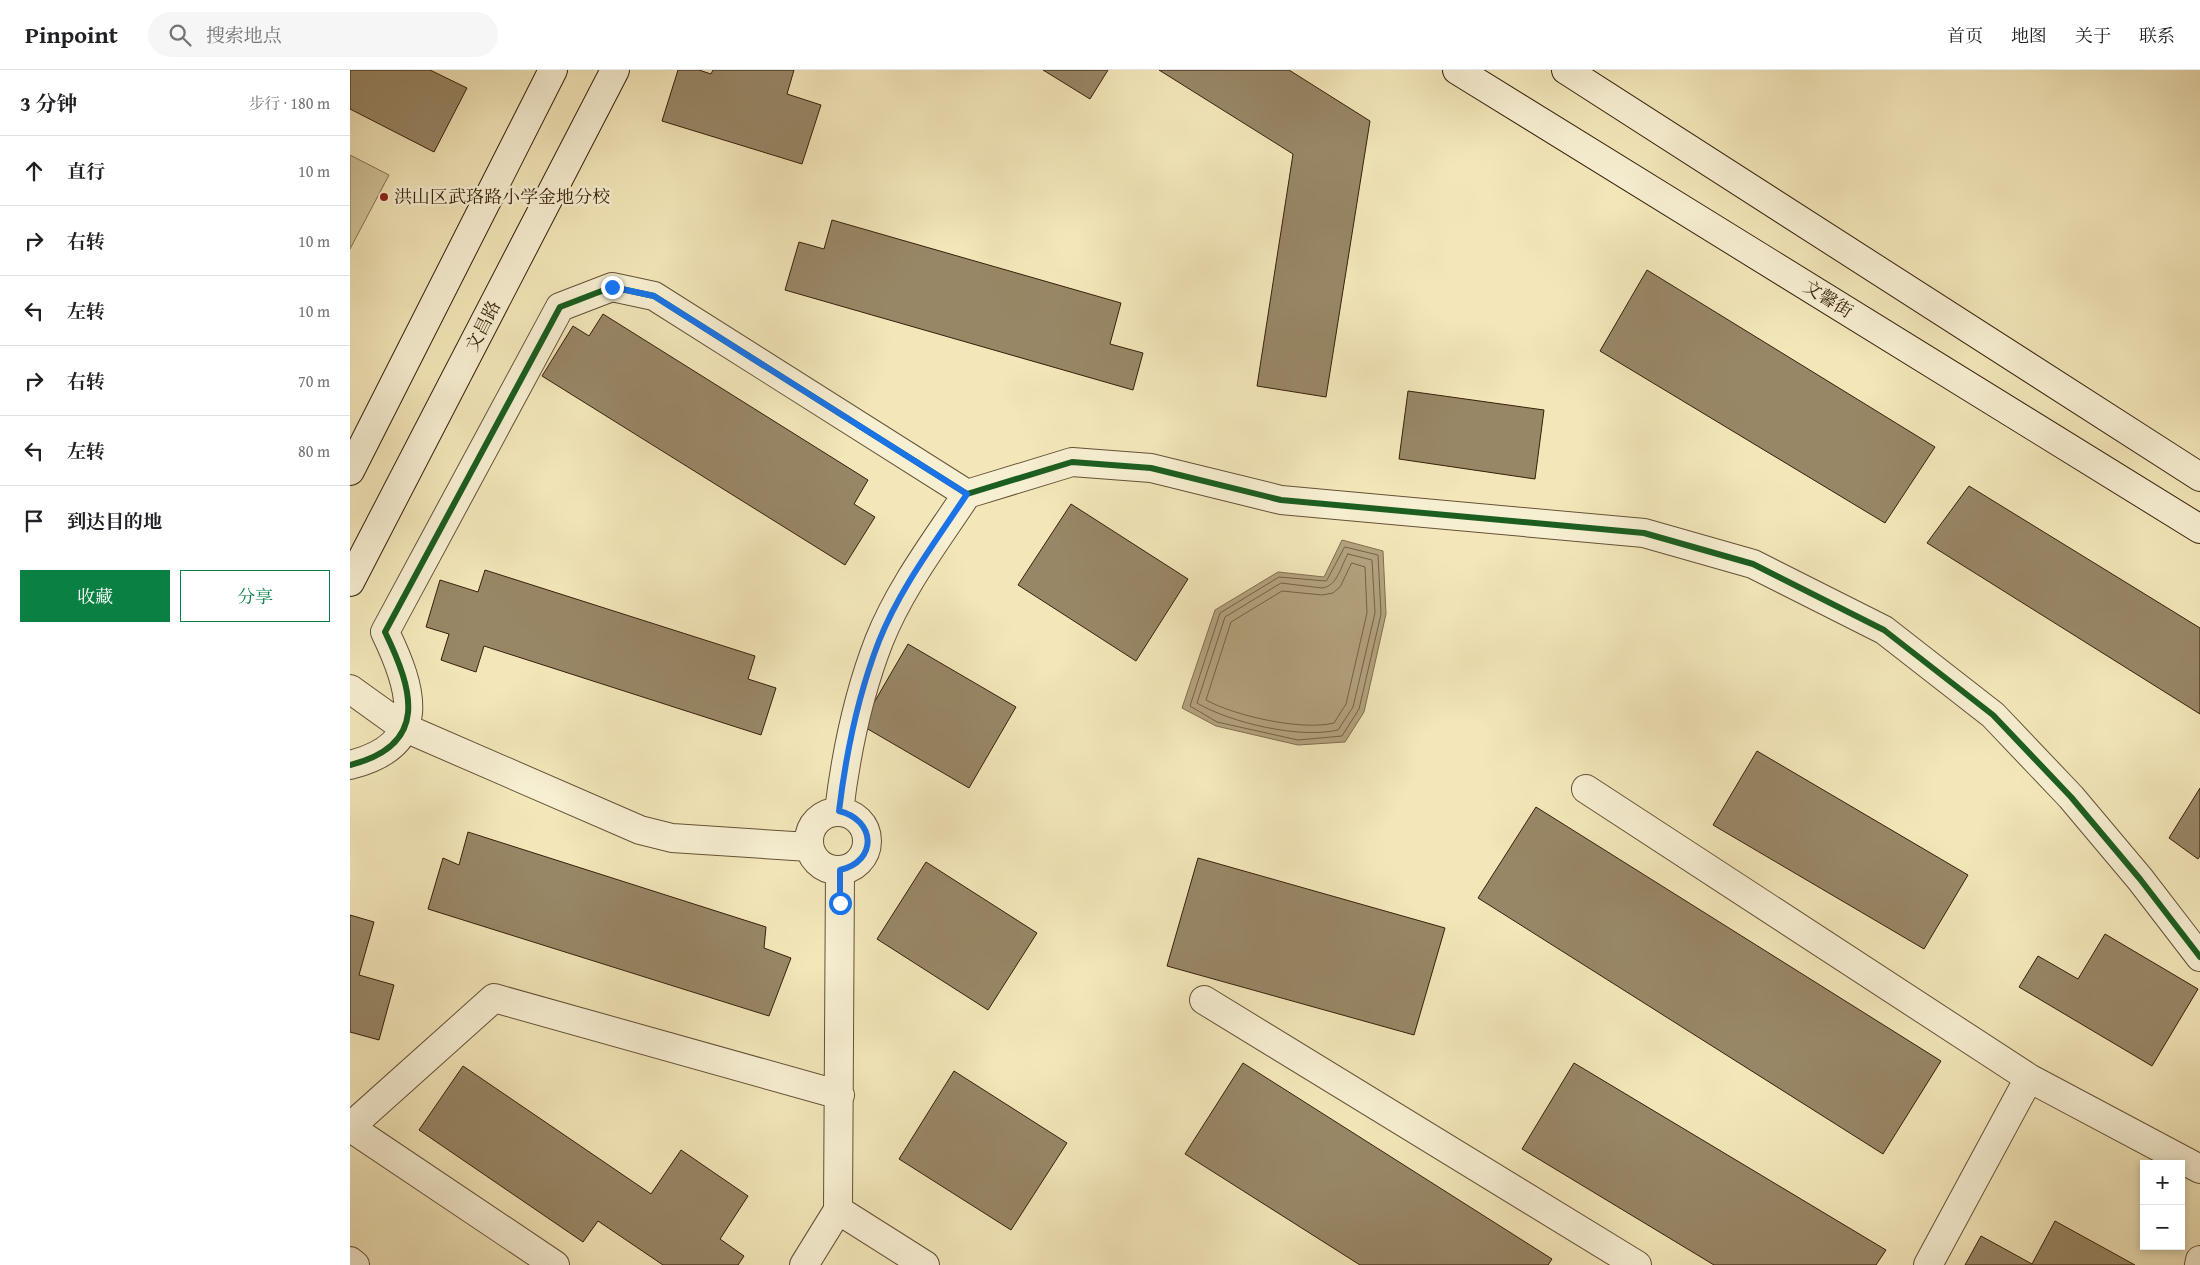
<!DOCTYPE html>
<html lang="zh">
<head>
<meta charset="utf-8">
<style>
	body { margin:0; font-family:"Gentium Book Plus","Noto Serif SC",serif; background:#f6f6f6; color:#202124 }
	.controls { position:absolute; right:15px; bottom:15px; display:grid; overflow:hidden; border-radius:0px; box-shadow:0 2px 8px #0003 }
	.controls button { width:45px; height:45px; display:grid; place-items:center; padding:0; border:0; border-bottom:1px solid #e0e0e0; background:#fff; color:#202124; font:25px sans-serif }
	.stop { position:absolute; width:15px; height:15px; margin:-11px; border:4px solid #1a73e8; border-radius:50%; background:#fff }
	.stop.end { background:#1a73e8; border-color:#fff; box-shadow:0 1px 5px #0008 }
	.list { margin:0; padding:0; list-style:none }
	h2 { display:flex; justify-content:space-between; align-items:center; height:65px; margin:0; padding:0 20px; font-size:21px }
	h2 small { font-size:16px; font-weight:400; color:#757577 }
	.list li { display:grid; grid-template-columns:32px 1fr auto; gap:15px; align-items:center; box-sizing:border-box; height:70px; padding:0 20px; border-top:1px solid #e0e0e0 }
	.list b { display:block; font-size:19px; white-space:nowrap }
	.list em { font-size:16px; font-style:normal; color:#757577 }
	.actions { display:flex; gap:10px; padding:15px 20px }
	.actions a { flex:1; padding:11px 0; border:1px solid #0b8043; border-radius:0px; text-align:center; font-size:18px; color:#0b8043 }
	.actions .main { background:#0b8043; color:#fff }
	.icon { flex:none; width:28px; height:28px; fill:none; stroke:currentColor; stroke-width:2; stroke-linecap:round; stroke-linejoin:round }
	.map { position:relative; flex:none; width:1850px; height:1195px; overflow:hidden }
	header { display:flex; align-items:center; gap:30px; box-sizing:border-box; height:70px; padding:0 25px; background:#fff; border-bottom:1px solid #e0e0e0 }
	header strong { font-size:24px }
	nav { display:flex; gap:28px; margin-inline-start:auto; font-size:18px }
	.search { width:350px; height:45px; background:#f6f6f6; display:flex; align-items:center; gap:12px; box-sizing:border-box; padding:0 18px; border-radius:28px; color:#757577; font-size:19px }
	main { display:flex }
	aside { flex:1; background:#fff }
	.map>svg:first-child { display:block }
	.green { fill:#d3c59c; stroke:#847253 }
	.water { fill:#b3a37e; stroke:#816e50 }
	.lines { fill:none; stroke-linecap:round; stroke-linejoin:round }
	.shore { stroke:#746144; stroke-width:1 }
	.building { fill:#988766; stroke:#361f0a }
	.minor-casing { stroke:#655136; stroke-width:30 }
	.tertiary-casing { stroke:#655136; stroke-width:30 }
	.secondary-casing { stroke:#361f0a; stroke-width:30 }
	.minor { stroke:#f7efd2; stroke-width:28 }
	.tertiary { stroke:#f7efd2; stroke-width:28 }
	.secondary { stroke:#f7efd2; stroke-width:28 }
	.cycleway-casing { stroke:#f7efd2; stroke-width:9 }
	.cycleway { stroke:#1b5e20; stroke-width:6 }
	.route { stroke:#1a73e8; stroke-width:6 }
	.poi-dot { fill:#8f2418; stroke:#f7efd2; stroke-width:2 }
	.labels { text-anchor:middle; stroke-width:5; stroke-linejoin:round; paint-order:stroke }
	.poi-label { font-size:18px; fill:#361f0a; stroke:#f7efd2; text-anchor:start }
	.street-label { font-size:18px; fill:#361f0a; stroke:#f7efd2 }
</style>
</head>
<body>
<header>
<strong>Pinpoint</strong>
<div class="search"><svg class="icon" aria-label="search" viewBox="0 0 24 24"><circle cx="10" cy="10" r="6"/><path d="M15 15l6 6"/></svg>搜索地点</div>
<nav><a>首页</a><a>地图</a><a>关于</a><a>联系</a></nav>
</header>
<main>
<aside>
<h2>3 分钟<small>步行 · 180 m</small></h2>
<ul class="list">
<li><svg class="icon" aria-label="ahead" viewBox="0 0 24 24"><path d="M12 20V5M6 11l6-6 6 6"/></svg><div><b>直行</b></div><em>10 m</em></li>
<li><svg class="icon" aria-label="right" viewBox="0 0 24 24"><path d="M7 20v-9h11M14 6l5 5-5 5"/></svg><div><b>右转</b></div><em>10 m</em></li>
<li><svg class="icon" aria-label="left" viewBox="0 0 24 24"><path d="M17 20v-9H6M10 6l-5 5 5 5"/></svg><div><b>左转</b></div><em>10 m</em></li>
<li><svg class="icon" aria-label="right" viewBox="0 0 24 24"><path d="M7 20v-9h11M14 6l5 5-5 5"/></svg><div><b>右转</b></div><em>70 m</em></li>
<li><svg class="icon" aria-label="left" viewBox="0 0 24 24"><path d="M17 20v-9H6M10 6l-5 5 5 5"/></svg><div><b>左转</b></div><em>80 m</em></li>
<li><svg class="icon" aria-label="arrive" viewBox="0 0 24 24"><path d="M6 21V4h12l-3 4 3 4H6"/></svg><div><b>到达目的地</b></div></li>
</ul>
<div class="actions"><a class="main">收藏</a><a>分享</a></div>
</aside>
<div class="map">
<svg width="1850" height="1195" viewBox="0 0 1850 1195">
	<rect width="100%" height="100%" fill="#f3e7ba"/>
	<filter id="stains"><feTurbulence type="fractalNoise" baseFrequency=".004" numOctaves="4"/><feColorMatrix values="0 0 0 0 .2 0 0 0 0 .09 0 0 0 0 .02 0 0 0 .5 -.17"/></filter>
	<radialGradient id="worn" r=".72"><stop offset=".6" stop-color="#630" stop-opacity="0"/><stop offset="1" stop-color="#630" stop-opacity=".3"/></radialGradient>
	<!-- green -->
	<path class="green" d="M0 85 39 105 0 179Z"/>
	<!-- water -->
	<path class="water" d="M992 470 1033 481 1036 544 1014 642 995 672 948 675 866 656 832 638 865 540 928 502 974 507Z"/>
	<g class="lines">
		<!-- shore -->
		<path class="shore" d="M995 477 1028 485 1031 544 1009 639 992 666 948 670 867 652 840 636 870 543 929 507 976 511Z
			M998 484 1022 490 1025 543 1003 637 988 660C950 669 881 653 847 633L875 547 931 513 972 518C988 516 991 495 998 484Z
			M1002 493 1015 497 1017 543 996 634 984 653C952 661 885 646 856 630L881 552 932 521 972 525 983 523 990 517Z"/>
	</g>
	<!-- building -->
	<path class="building" d="M0 0H80L117 18 84 82 0 39Z
		M328 0H349L361 4 363 0H444L437 24 471 35 452 94 312 51Z
		M693 0H758L740 29Z
		M809 0H939L1020 51 976 327 907 316 943 84Z
		M482 150 771 233 760 274 793 283 783 320 435 220 449 172 474 179Z
		M1297 200 1585 377 1535 453 1250 281Z
		M253 244 518 410 504 434 525 447 495 495 192 306 223 256 239 266Z
		M1058 321 1194 340 1185 409 1049 389Z
		M1619 416 1850 558V644L1577 473Z
		M721 434 838 509 786 591 668 515Z
		M135 500 405 586 398 609 426 618 411 665 134 576 126 602 91 590 99 564 76 557 90 510 128 522Z
		M558 574 666 637 619 718 511 655Z
		M1407 681 1618 805 1574 879 1363 755Z
		M1850 718V786L1848 789 1819 768Z
		M1186 737 1591 991 1533 1084 1128 828Z
		M118 762 416 857 414 878 441 888 419 946 78 839 93 788 109 795Z
		M848 788 1095 858 1064 965 817 896Z
		M576 792 687 863 638 940 527 869Z
		M0 845 24 852 9 905 44 915 29 970 0 962Z
		M1755 864 1848 919 1802 996 1669 917 1688 886 1728 909Z
		M893 993 1202 1189 1198 1195H1010L835 1084Z
		M1224 993 1536 1180 1526 1195H1364L1172 1079Z
		M113 996 301 1124 331 1080 398 1126 370 1169 394 1186 388 1195H313L248 1151 233 1172 69 1060Z
		M604 1001 717 1073 661 1160 549 1089Z
		M1705 1151 1785 1195H1615L1631 1166 1682 1194Z"/>
	<g class="lines">
		<defs>
			<path id="minor" d="M0 619 53 657 290 760 322 768 459 777
				M0 695C80 675 63 620 35 562L210 237 262 217 304 226 617 424 722 392 801 398 931 430 1294 463 1403 494 1534 560 1643 645 1721 727 1790 809 1850 887
				M1236 719 1679 1008
				M489 741C496 683 508 625 529 571 550 518 586 471 617 424
				M459 771a29 29 0 1 1 58 0a29 29 0 1 1-58 0Z
				M854 930 1287 1195
				M0 1057 144 928 490 1025
				M1 1058 205 1195
				M488 1140 490 800
				M454 1195 488 1140 575 1195
				M1578 1195 1679 1008 1850 1099
				M1849 1195 1850 1190"/>
			<path id="tertiary" d="M0 1191 5 1195"/>
			<path id="secondary" d="M1107 0 1850 459
				M1216 0 1850 407
				M0 401 203 0
				M0 512 265 0"/>
		</defs>
		<!-- minor casing -->
		<use href="#minor" class="minor-casing"/>
		<!-- tertiary casing -->
		<use href="#tertiary" class="tertiary-casing"/>
		<!-- secondary casing -->
		<use href="#secondary" class="secondary-casing"/>
		<!-- minor -->
		<use href="#minor" class="minor"/>
		<!-- tertiary -->
		<use href="#tertiary" class="tertiary"/>
		<!-- secondary -->
		<use href="#secondary" class="secondary"/>
		<defs>
			<path id="cycleway" d="M0 695C80 675 63 620 35 562L210 237 262 217 304 226 617 424 722 392 801 398 931 430 1294 463 1403 494 1534 560 1643 645 1721 727 1790 809 1850 887"/>
		</defs>
		<!-- cycleway casing -->
		<use href="#cycleway" class="cycleway-casing"/>
		<!-- cycleway -->
		<use href="#cycleway" class="cycleway"/>
	</g>
	<g class="lines">
		<!-- route -->
		<path class="route" d="M262 217 304 226 617 424C586 471 550 518 529 571 508 625 496 683 489 741 526 750 528 791 490 800V833"/>
	</g>
	<!-- markers -->
	<circle class="poi-dot" cx="34" cy="127" r="5"/>
	<g class="labels">
		<!-- poi labels -->
		<g class="poi-label">
			<text x="44" y="133">洪山区武珞路小学金地分校</text>
		</g>
		<!-- street labels -->
		<g class="street-label">
			<text transform="translate(1478 229) rotate(32)" y="6">文馨街</text>
			<text transform="translate(133 256) rotate(-63)" y="6">文昌路</text>
		</g>
	</g>
	<rect width="100%" height="100%" filter="url(#stains)"/>
	<rect width="100%" height="100%" fill="url(#worn)"/>
</svg>
<div class="controls">
<button>+</button>
<button>−</button>
</div>
<div class="stop" style="left:490px;top:833px"></div>
<div class="stop end" style="left:262px;top:217px"></div>
</div>
</main>
</body>
</html>
